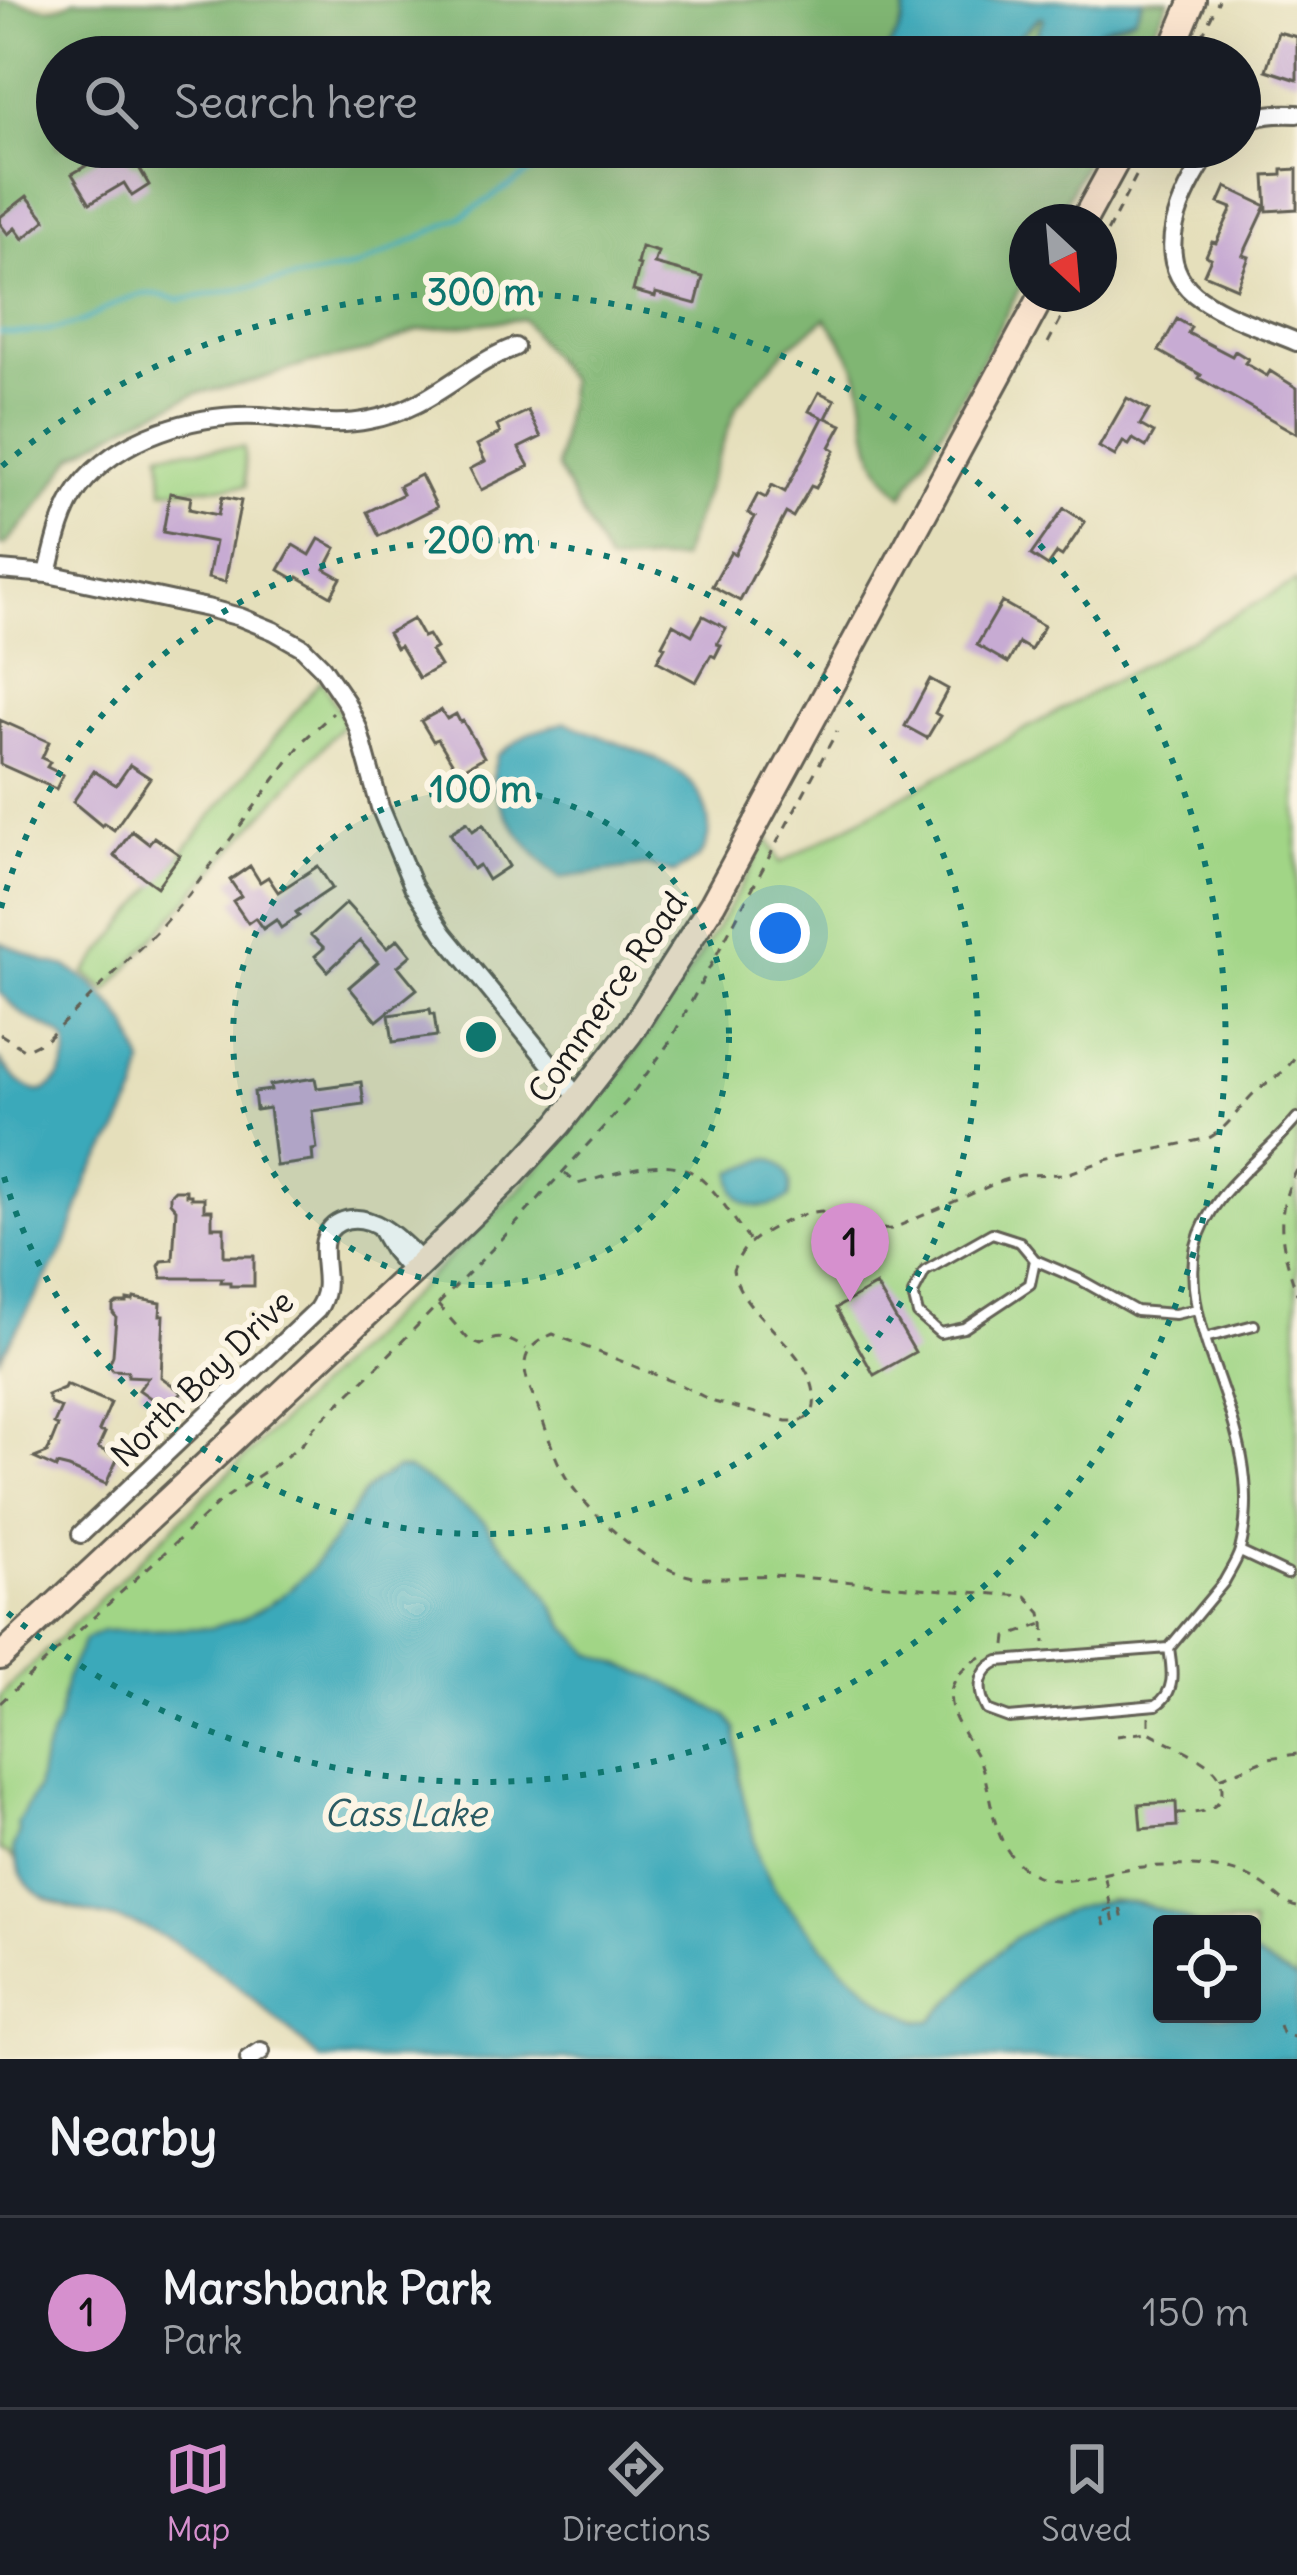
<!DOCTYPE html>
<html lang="en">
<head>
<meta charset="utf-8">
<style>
	body { margin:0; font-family:Delius,sans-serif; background:#242831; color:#f1f3f6 }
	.controls { position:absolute; right:36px; bottom:36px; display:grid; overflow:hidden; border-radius:12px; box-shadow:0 12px 48px #0002 }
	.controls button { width:108px; height:108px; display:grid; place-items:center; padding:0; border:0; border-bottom:3px solid #363941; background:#171b24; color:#f1f3f6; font:60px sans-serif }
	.compass { position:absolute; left:1009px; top:204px; width:108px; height:108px; border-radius:50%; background:#171b24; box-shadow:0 12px 48px #0002; rotate:154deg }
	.you { position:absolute; left:780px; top:933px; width:42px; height:42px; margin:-30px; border:9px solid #fff; border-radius:50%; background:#1a73e8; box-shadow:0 0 0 18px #1a73e833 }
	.badge { display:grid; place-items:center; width:78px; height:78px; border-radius:50%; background:#d690ce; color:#111; font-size:39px; font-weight:700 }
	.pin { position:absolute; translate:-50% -99px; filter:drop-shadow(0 3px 6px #0008) }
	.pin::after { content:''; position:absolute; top:63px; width:42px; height:36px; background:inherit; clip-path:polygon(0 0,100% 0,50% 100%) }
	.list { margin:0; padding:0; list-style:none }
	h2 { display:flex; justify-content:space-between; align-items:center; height:156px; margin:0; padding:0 48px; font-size:51px }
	h2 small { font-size:39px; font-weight:400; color:#9ea1a6 }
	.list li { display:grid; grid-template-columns:78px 1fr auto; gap:36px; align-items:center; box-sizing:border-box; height:192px; padding:0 48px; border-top:3px solid #363941 }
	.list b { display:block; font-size:45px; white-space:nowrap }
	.list p { margin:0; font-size:39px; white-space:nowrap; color:#9ea1a6 }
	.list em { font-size:39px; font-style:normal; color:#9ea1a6 }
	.icon { flex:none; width:66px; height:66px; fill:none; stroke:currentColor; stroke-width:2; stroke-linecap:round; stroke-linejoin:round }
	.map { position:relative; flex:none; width:1297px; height:2059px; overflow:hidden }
	.search { position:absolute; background:#171b24; box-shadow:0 12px 48px #0002; left:36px; right:36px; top:36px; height:132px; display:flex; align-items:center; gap:30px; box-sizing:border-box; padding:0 42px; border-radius:66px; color:#9ea1a6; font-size:45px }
	.sheet { height:348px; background:#171b24 }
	nav { display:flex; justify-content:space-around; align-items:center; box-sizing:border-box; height:168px; border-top:3px solid #363941; background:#171b24; font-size:33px; color:#9ea1a6 }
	nav a { display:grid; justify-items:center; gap:6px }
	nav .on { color:#d690ce }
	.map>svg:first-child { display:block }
	.green { fill:#a1d586; stroke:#5e7851; stroke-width:3 }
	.forest { fill:#80b673; stroke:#4e6948; stroke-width:3 }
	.water { fill:#3ba9ba; stroke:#2c626b; stroke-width:3 }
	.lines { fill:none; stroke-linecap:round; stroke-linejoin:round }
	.stream { stroke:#3ba9ba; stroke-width:4.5 }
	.building { fill:#c7abd3 }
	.lane-casing { stroke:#626054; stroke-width:14 }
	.street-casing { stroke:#626054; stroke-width:22 }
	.secondary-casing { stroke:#626054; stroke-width:30 }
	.path { stroke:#626054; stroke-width:3; stroke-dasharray:9 9; stroke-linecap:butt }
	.lane { stroke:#fff; stroke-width:8 }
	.street { stroke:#fff; stroke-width:16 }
	.secondary { stroke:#fbe5cf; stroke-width:24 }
	.ring { fill:none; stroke:#0f766e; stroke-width:6; stroke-dasharray:6 12 }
	.labels { text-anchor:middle; stroke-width:12; stroke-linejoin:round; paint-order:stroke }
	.street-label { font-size:33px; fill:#1c1c1c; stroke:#fcf5e5 }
	.water-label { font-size:36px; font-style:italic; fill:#2a5b63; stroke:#fcf5e5 }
	.centre { fill:#0f766e; stroke:#fcf5e5; stroke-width:6 }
	.ring-label { font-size:36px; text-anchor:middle; font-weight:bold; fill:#0f766e; stroke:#fcf5e5; stroke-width:12; stroke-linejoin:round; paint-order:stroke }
</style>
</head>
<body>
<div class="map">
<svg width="1297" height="2059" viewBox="0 0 1297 2059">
	<rect width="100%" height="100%" fill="#fcf5e5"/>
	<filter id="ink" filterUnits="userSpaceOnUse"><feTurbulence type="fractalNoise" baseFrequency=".00833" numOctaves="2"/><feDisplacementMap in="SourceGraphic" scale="24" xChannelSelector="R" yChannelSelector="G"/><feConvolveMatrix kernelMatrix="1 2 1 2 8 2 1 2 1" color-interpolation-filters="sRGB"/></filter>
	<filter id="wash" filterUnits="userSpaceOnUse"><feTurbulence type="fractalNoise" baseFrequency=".004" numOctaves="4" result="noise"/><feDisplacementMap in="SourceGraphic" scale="48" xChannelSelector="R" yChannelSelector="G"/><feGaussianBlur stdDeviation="2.7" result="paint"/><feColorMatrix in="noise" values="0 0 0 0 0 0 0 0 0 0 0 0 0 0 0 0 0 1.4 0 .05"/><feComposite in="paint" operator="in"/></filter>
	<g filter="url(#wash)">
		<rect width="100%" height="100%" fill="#e5dfbb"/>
		<!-- green -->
		<path class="green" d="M244 447 246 486 163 490 161 452Z
			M1297 581V1981L1252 1954V1924H1197L1175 1914 1140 1903 1109 1900 1011 1941 931 2021 925 2022 912 2018 320 2059C268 2012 214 1960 150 1930 115 1914 64 1914 35 1892 24 1883 23 1871 15 1861 11 1856 5 1853 0 1850V1696L522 1187C557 1147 593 1108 625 1066 679 994 725 917 768 838L780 863Z
			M321 680 345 722 107 991 85 973Z"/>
		<!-- forest -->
		<path class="forest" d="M0 0C30 0 45 17 75 0H906C905 24 896 38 882 57H57V147H1093L1055 222H1027V274L975 373 903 496C859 455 872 424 858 375 852 356 837 334 826 318L786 349 737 405 681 559 608 563 557 467 569 382 523 319 418 330 369 351 310 363 248 383 198 393 130 423 74 456 34 512 5 545H0Z
			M1143 0H1169L1139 57H984L1010 44 1042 16 1044 17 1035 38 1038 43 1077 38 1127 21 1135 17Z"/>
		<!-- water -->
		<path class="water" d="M906 0H1143L1135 17 1102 28 1091 35 1038 44 1035 38 1044 18 1041 16 1010 44 984 57H882C897 36 905 27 906 0Z
			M566 722C598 737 653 753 680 773 704 790 720 831 699 857 693 863 681 868 675 873L646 866 560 878C536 859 492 807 493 774 493 768 496 762 497 755L529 733Z
			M0 942 46 962 67 967 92 984 116 1009 130 1029 143 1064 137 1092 117 1134 89 1176 66 1245 0 1358V1060C8 1071 22 1089 37 1091 57 1094 75 1054 63 1038 56 1029 39 1024 30 1019 19 1013 9 1002 0 993Z
			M768 1158C786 1163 794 1181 789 1198 762 1214 730 1209 733 1172Z
			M397 1469H407L420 1476 484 1521 498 1541 534 1575 566 1627 592 1654 663 1681 727 1716 736 1729 739 1779 759 1859 776 1892 842 1967 888 2006 919 2021H931C959 1996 982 1964 1011 1941 1021 1933 1033 1928 1044 1922 1100 1891 1141 1898 1197 1924H1162V2014H1252V1954L1297 1981V2059H320C269 2012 213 1959 149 1930 116 1914 60 1912 34 1891 23 1882 16 1864 12 1850L19 1832 17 1824 37 1789 43 1757 58 1720 66 1678 84 1640 102 1631 210 1628 242 1619 263 1608 284 1594 311 1569 332 1542 363 1494 376 1481Z"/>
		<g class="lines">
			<!-- stream -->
			<path class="stream" d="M0 332C25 335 64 330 87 319 108 309 125 294 151 294 160 294 171 298 180 300L357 267 461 217 540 166 568 159 591 162 630 147"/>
		</g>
		<g id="blocks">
			<!-- building -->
			<path class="building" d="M1278 32 1297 37V80L1266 70Z
				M118 147H121L132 166 137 164 149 185 132 196 124 183 90 203 72 174Z
				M1297 169V209L1267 211 1265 176 1282 175V170Z
				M1226 187 1266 206 1243 255 1249 257 1237 288 1204 274 1211 258 1206 256 1212 242 1216 243 1232 208 1219 203Z
				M27 196 46 220 23 239 15 228 8 234 0 224V217Z
				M641 247 658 252 654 264 703 277 696 304 656 293 655 297 633 291 640 265 637 264Z
				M1177 319 1191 327 1188 333 1232 356 1235 351 1248 359 1245 363 1267 376 1270 371 1297 388V434L1199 378 1201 375 1159 351Z
				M819 392 835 400 826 418 842 425 830 447 835 450 816 488 811 486 793 517 786 513 740 601 712 586 731 552 735 554 755 517 748 513 758 494 766 498 772 485 785 492 823 418 809 411Z
				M1127 398 1149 410 1140 425 1154 433 1146 447 1133 439 1129 445 1123 442 1115 456 1099 447Z
				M528 411 541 437 519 448 529 466 481 490 470 469 485 461 477 445 500 433 497 426Z
				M421 475 437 507 379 536 367 512 403 494 399 486Z
				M170 493 191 497 189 509 218 515 222 497 241 501 225 582 208 578 215 542 163 532Z
				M1064 508 1085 522 1062 556 1057 553 1048 566 1031 555Z
				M319 539 336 548 325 569 341 578 331 596 298 577 296 580 279 570 293 545 310 555Z
				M1002 602 1044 626 1031 650 1019 643 1008 663 977 645Z
				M703 616 726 628 717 644 721 645 715 657 711 655 696 682 657 661 665 647 662 645 673 624 692 635Z
				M413 619 423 637 428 635 436 648 431 651 440 666 419 678 400 646 396 648 388 633Z
				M930 679 948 689 935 713 940 716 927 738 905 726Z
				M441 710 447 719 456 714 460 722 463 721 484 757 458 772 438 739 433 741 421 721Z
				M0 720 49 742 42 758 50 762 47 767 63 775 56 789 0 764Z
				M130 765 150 778 114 830 104 823 102 826 73 802 94 771 116 785Z
				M467 822 473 831 483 824 509 866 488 880 479 865 473 869 450 833Z
				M132 831 149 844 154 837 180 855 157 887 114 856Z
				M250 866 260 882 268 877 278 892 318 866 332 888 296 912 299 916 281 928 276 920 263 929 255 918 248 923 233 901 241 896 230 880Z
				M346 903 387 948 398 939 411 955 398 966 417 989 377 1021 349 987 378 962 360 941 328 971 315 956 324 948 311 935Z
				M430 1009 431 1014H434L437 1036 393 1042 389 1015Z
				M315 1078 317 1088 361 1082 364 1104 312 1111 317 1149 312 1150 313 1161 276 1166 269 1108 256 1110 254 1092 271 1090 270 1085Z
				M175 1190H186V1195H191V1198H204V1210H212V1227H224V1256H254V1286H230V1282H221L222 1278H162L159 1266 162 1261 173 1260 176 1209 170 1202V1195Z
				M876 1285 915 1352 874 1375 836 1308Z
				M134 1298 161 1303 160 1315H164L161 1377 182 1392 169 1411 139 1390 148 1377 128 1376V1371L113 1370 109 1365 113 1355 116 1317 113 1313V1306L117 1303H127V1300L133 1301Z
				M66 1384 111 1403 99 1431 105 1433 98 1448 118 1457 106 1484 69 1468 57 1465 56 1468 34 1458 47 1453 58 1426 54 1424 61 1408 51 1404 47 1395 64 1388Z
				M1176 1802 1177 1826 1141 1829 1139 1804Z"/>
		</g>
	</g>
	<g filter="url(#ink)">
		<use href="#blocks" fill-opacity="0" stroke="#626054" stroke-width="3"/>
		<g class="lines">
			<defs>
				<path id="lane" d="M1035 1260 1030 1284 964 1328 940 1333 918 1314 913 1294 925 1271 992 1233 1020 1242 1035 1260 1079 1279 1136 1311 1175 1314 1197 1309
					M1205 1338 1254 1325
					M1240 1552 1287 1574
					M1169 1648C1172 1669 1177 1692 1156 1705L1009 1718 987 1710C977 1691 977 1671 999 1661L1169 1648 1224 1582C1229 1572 1237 1561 1240 1550 1258 1479 1233 1420 1210 1354 1199 1321 1188 1282 1196 1246 1209 1192 1264 1159 1297 1118"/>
				<path id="street" d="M1240 124C1258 114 1277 113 1297 114
					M1213 147C1183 190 1145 261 1201 299 1229 318 1266 329 1297 342
					M0 570 48 574 207 608 240 617 274 631 302 647 322 667 346 702 358 728 380 807 413 886 444 934 579 1099
					M48 574C55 544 61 513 79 488 118 436 197 413 260 416 298 419 331 428 369 420 433 408 460 368 515 347
					M382 1231 393 1250 412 1272
					M81 1534 317 1310C333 1287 322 1270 324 1245 325 1235 331 1226 340 1222 371 1208 403 1243 422 1262
					M249 2059 261 2051"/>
				<path id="secondary" d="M1169 57 1193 0
					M1083 222 1124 147
					M0 1657 412 1272 511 1176 559 1124 630 1033 713 903 1043 294"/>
			</defs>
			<!-- lane casing -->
			<use href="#lane" class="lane-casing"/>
			<!-- street casing -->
			<use href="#street" class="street-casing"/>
			<!-- secondary casing -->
			<use href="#secondary" class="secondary-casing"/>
			<!-- path -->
			<path class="path" d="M1194 53 1219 0
				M1099 248 1151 147
				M1048 343 1074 294
				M0 1034 25 1050 47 1039 155 933 188 896 304 740 333 713
				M1297 1170C1272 1216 1282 1248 1297 1294
				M565 1173 577 1184C611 1176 665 1152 696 1175 718 1191 733 1219 749 1240
				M438 1305 469 1340 481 1345C498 1333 510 1339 526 1349
				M1044 1622 1045 1643
				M1006 1645 1007 1637 1043 1624 1041 1613 1026 1596C946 1591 866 1583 787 1576 756 1573 725 1581 694 1577 652 1571 596 1519 571 1485 553 1460 547 1428 535 1400 521 1369 517 1349 553 1334L679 1384 714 1402 786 1421H800L812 1415C830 1357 741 1320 733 1270 737 1261 741 1252 748 1245 762 1230 807 1209 827 1211 852 1213 863 1231 892 1229L1001 1181 1021 1175 1067 1174 1106 1160 1209 1138C1229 1127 1237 1110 1253 1094 1269 1079 1287 1075 1297 1052
				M981 1657C947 1676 942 1700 963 1732 969 1743 976 1753 981 1764 992 1796 991 1831 1013 1858 1050 1901 1098 1869 1143 1867 1178 1865 1228 1863 1259 1882 1273 1890 1282 1904 1297 1907
				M0 1703 222 1500 278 1463 303 1443 314 1427 376 1368 502 1239 627 1101 669 1043 837 731
				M1149 1716V1732C1167 1742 1203 1757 1216 1772 1220 1777 1222 1783 1222 1790 1221 1814 1194 1813 1176 1814
				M1117 1736 1147 1732
				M1220 1778 1269 1758 1297 1754
				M1105 1878 1114 1924
				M1105 1926 1101 1912 1120 1907 1123 1921
				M1279 2025 1282 2033 1297 2038"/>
			<!-- lane -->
			<use href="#lane" class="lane"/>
			<!-- street -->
			<use href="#street" class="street"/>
			<!-- secondary -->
			<use href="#secondary" class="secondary"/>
		</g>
	</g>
	<!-- distance rings -->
	<circle cx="481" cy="1037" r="248" fill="#0f766e" fill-opacity=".12"/>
	<g class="ring">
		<circle cx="481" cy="1037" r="248"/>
		<path d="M1 908A497 497 0 1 1 1 1166"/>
		<path d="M2 466A745 745 0 1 1 2 1608"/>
	</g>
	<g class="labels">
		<!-- street labels -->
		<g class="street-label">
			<text transform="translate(607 997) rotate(-55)" y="12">Commerce Road</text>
			<text transform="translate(202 1378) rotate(-44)" y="12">North Bay Drive</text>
		</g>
		<!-- water labels -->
		<g class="water-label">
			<text x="405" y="1826">Cass Lake</text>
		</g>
	</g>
	<circle cx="481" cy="1037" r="18" class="centre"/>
	<g class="ring-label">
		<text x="481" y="305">300 m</text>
		<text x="481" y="553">200 m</text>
		<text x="481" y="802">100 m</text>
	</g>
</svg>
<div class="controls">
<button><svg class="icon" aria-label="locate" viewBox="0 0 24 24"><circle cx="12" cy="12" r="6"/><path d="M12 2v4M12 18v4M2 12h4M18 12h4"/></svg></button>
</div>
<svg class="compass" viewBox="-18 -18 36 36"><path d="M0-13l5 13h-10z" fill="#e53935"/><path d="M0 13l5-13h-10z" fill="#9ea1a6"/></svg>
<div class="you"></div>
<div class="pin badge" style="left:850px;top:1302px">1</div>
<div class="search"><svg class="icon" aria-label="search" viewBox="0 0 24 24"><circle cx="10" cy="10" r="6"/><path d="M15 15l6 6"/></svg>Search here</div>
</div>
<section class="sheet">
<h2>Nearby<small></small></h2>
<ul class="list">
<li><span class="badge">1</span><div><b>Marshbank Park</b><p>Park</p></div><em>150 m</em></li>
</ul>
</section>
<nav>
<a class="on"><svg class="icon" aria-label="map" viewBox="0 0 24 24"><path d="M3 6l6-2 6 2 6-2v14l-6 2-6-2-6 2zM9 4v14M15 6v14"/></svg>Map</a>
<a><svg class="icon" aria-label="directions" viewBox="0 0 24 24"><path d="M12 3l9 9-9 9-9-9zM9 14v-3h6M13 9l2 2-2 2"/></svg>Directions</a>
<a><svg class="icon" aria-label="saved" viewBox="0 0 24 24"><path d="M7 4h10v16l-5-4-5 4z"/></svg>Saved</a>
</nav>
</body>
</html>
